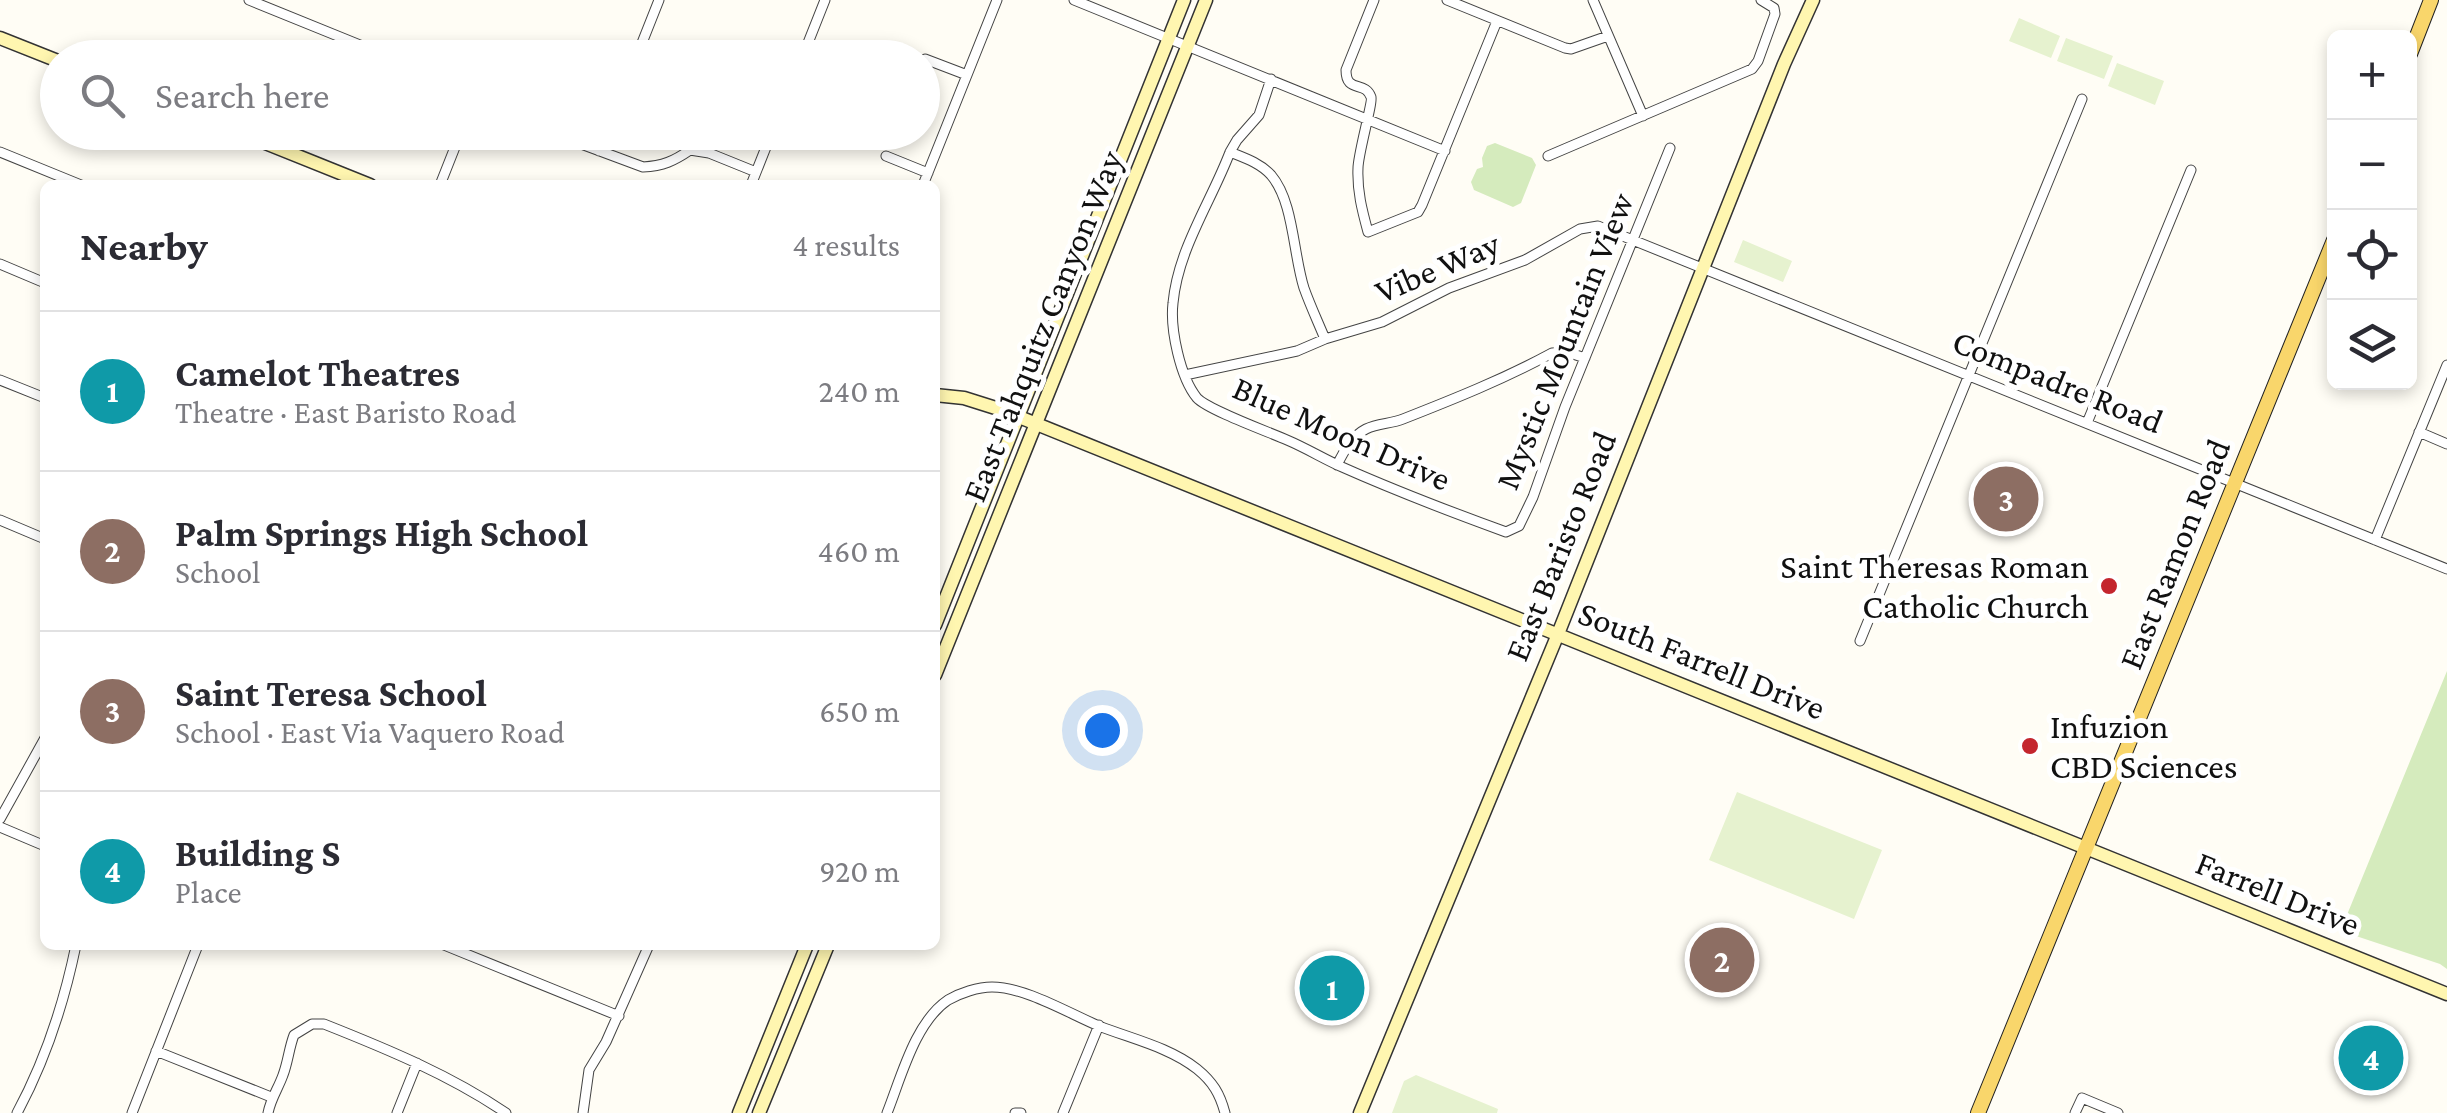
<!DOCTYPE html>
<html lang="en">
<head>
<meta charset="utf-8">
<style>
	body { margin:0; font-family:"Crimson Pro",serif; background:#f7f7f7; color:#2b2b33 }
	.controls { position:absolute; right:30px; top:30px; display:grid; overflow:hidden; border-radius:15px; box-shadow:0 5px 15px #0003 }
	.controls button { width:90px; height:90px; display:grid; place-items:center; padding:0; border:0; border-bottom:2px solid #e1e1e2; background:#fff; color:#2b2b33; font:50px sans-serif }
	.you { position:absolute; left:1102px; top:730px; width:35px; height:35px; margin:-25px; border:8px solid #fff; border-radius:50%; background:#1a73e8; box-shadow:0 0 0 15px #1a73e833 }
	.badge { display:grid; place-items:center; width:65px; height:65px; border-radius:50%; background:#ea580c; color:#fff; font-size:32px; font-weight:700 }
	.pin { position:absolute; translate:-50% -50%; border:5px solid #fff; box-shadow:0 2px 10px #0006 }
	.list { margin:0; padding:0; list-style:none }
	h2 { display:flex; justify-content:space-between; align-items:center; height:130px; margin:0; padding:0 40px; font-size:42px }
	h2 small { font-size:32px; font-weight:400; color:#7c7c81 }
	.list li { display:grid; grid-template-columns:65px 1fr auto; gap:30px; align-items:center; box-sizing:border-box; height:160px; padding:0 40px; border-top:2px solid #e1e1e2 }
	.list b { display:block; font-size:38px; white-space:nowrap }
	.list p { margin:0; font-size:32px; white-space:nowrap; color:#7c7c81 }
	.list em { font-size:32px; font-style:normal; color:#7c7c81 }
	.icon { flex:none; width:55px; height:55px; fill:none; stroke:currentColor; stroke-width:2; stroke-linecap:round; stroke-linejoin:round }
	.map { position:relative; flex:none; width:2447px; height:1113px; overflow:hidden }
	.search { position:absolute; background:#fff; box-shadow:0 5px 15px #0003; left:40px; top:40px; width:900px; height:110px; display:flex; align-items:center; gap:25px; box-sizing:border-box; padding:0 35px; border-radius:55px; color:#7c7c81; font-size:38px }
	.panel { position:absolute; background:#fff; box-shadow:0 5px 15px #0003; left:40px; top:180px; width:900px; height:770px; border-radius:15px }
	.map>svg:first-child { display:block }
	.green { fill:#d5ebbd }
	.pitch { fill:#e6f2cf }
	.lines { fill:none; stroke-linecap:round; stroke-linejoin:round }
	.street-casing { stroke:#444; stroke-width:11 }
	.secondary-casing { stroke:#333; stroke-width:15 }
	.primary-casing { stroke:#222; stroke-width:16 }
	.street { stroke:#fff; stroke-width:9 }
	.secondary { stroke:#fff6b0; stroke-width:12 }
	.primary { stroke:#f9d66b; stroke-width:14 }
	.poi-dot { fill:#c4262e; stroke:#fff; stroke-width:4 }
	.labels { text-anchor:middle; stroke-width:10; stroke-linejoin:round; paint-order:stroke }
	.street-label { font-size:35px; fill:#111; stroke:#fff }
	.poi-label { font-size:35px; fill:#111; stroke:#fff; text-anchor:end }
</style>
</head>
<body>
<div class="map">
<svg width="2447" height="1113" viewBox="0 0 2447 1113">
	<rect width="100%" height="100%" fill="#fffdf5"/>
	<!-- green -->
	<path class="green" d="M1495 143 1532 158 1536 165 1521 203 1513 207 1474 190 1471 182 1477 169 1483 167 1482 158 1487 146Z
		M2447 671V969L2440 964 2353 935 2342 927Z"/>
	<!-- pitch -->
	<path class="pitch" d="M2019 18 2060 36 2051 58 2009 41Z
		M2066 38 2113 56 2104 79 2057 61Z
		M2117 63 2164 81 2155 105 2108 86Z
		M1743 240 1792 261 1783 282 1734 262Z
		M1737 792 1882 850 1854 919 1709 860Z
		M1416 1075 1498 1109 1497 1113H1392L1404 1081Z"/>
	<g class="lines">
		<defs>
			<path id="street" d="M249 0 392 58
				M1074 0 1445 151
				M1374 0 1346 70C1346 94 1365 80 1371 97 1373 102 1358 154 1358 168 1357 191 1362 210 1368 232L1418 212 1422 205 1497 21
				M1447 0 1565 48 1571 49 1608 36
				M1593 0 1643 116
				M636 58 659 0
				M802 58 825 0
				M925 59 967 75
				M1271 79 1259 115 1237 140 1230 152C1211 202 1178 249 1173 303 1170 329 1180 377 1197 398 1208 410 1269 432 1287 440 1306 448 1324 459 1342 467 1396 491 1451 512 1506 532L1519 526 1533 497 1565 407 1670 148
				M557 135 643 167C663 166 674 161 690 150L709 153 756 172
				M599 151 607 132
				M0 152 81 185
				M1230 152C1245 158 1260 163 1271 175 1294 202 1293 254 1304 288 1310 305 1318 322 1325 339
				M886 156 928 173
				M1548 156 1752 69 1758 61 1775 14 1774 8 1761 0
				M440 185 461 132
				M751 185 772 132
				M923 185 997 0
				M0 264 45 283
				M1185 375 1297 351 1325 339 1382 322 1449 288 1525 260 1580 229 1598 226 2447 569
				M0 380 45 398
				M2087 423 2191 170
				M2419 432 2447 444
				M1337 465C1344 451 1352 436 1366 429 1378 423 1391 424 1403 419 1454 399 1504 379 1552 353L1567 352 1585 358
				M0 520 45 539
				M2375 540 2447 365
				M1860 641 2082 99
				M0 819 45 738
				M0 827 45 846
				M444 945 619 1016
				M156 1051 271 1097
				M17 1113C45 1061 64 1003 76 945
				M132 1113 198 945
				M268 1113C271 1098 278 1089 283 1075 288 1062 289 1048 294 1035L312 1024H324C387 1049 450 1075 506 1113
				M397 1113 417 1063
				M583 1113 589 1070 606 1042 649 945
				M887 1113C901 1078 915 1022 948 1000 960 993 978 987 992 987 1025 987 1068 1013 1099 1026 1132 1039 1169 1047 1197 1069 1213 1082 1220 1094 1225 1113
				M1015 1113H1021
				M1063 1113 1099 1025
				M2075 1113 2082 1098 2118 1113"/>
			<path id="secondary" d="M0 38 58 61
				M238 132 370 185
				M935 395 964 398 1002 410 2447 994
				M935 625 1184 0
				M935 675 1206 0
				M739 1113 807 945
				M759 1113 828 945
				M1360 1113 1558 634 1784 64 1813 0"/>
			<path id="primary" d="M2410 54 2431 0
				M1978 1113 2334 240"/>
		</defs>
		<!-- street casing -->
		<use href="#street" class="street-casing"/>
		<!-- secondary casing -->
		<use href="#secondary" class="secondary-casing"/>
		<!-- primary casing -->
		<use href="#primary" class="primary-casing"/>
		<!-- street -->
		<use href="#street" class="street"/>
		<!-- secondary -->
		<use href="#secondary" class="secondary"/>
		<!-- primary -->
		<use href="#primary" class="primary"/>
	</g>
	<!-- markers -->
	<g class="poi-dot">
		<circle cx="2109" cy="586" r="10"/>
		<circle cx="2030" cy="746" r="10"/>
	</g>
	<g class="labels">
		<!-- street labels -->
		<g class="street-label">
			<text transform="translate(1437 267) rotate(-23)" y="12">Vibe Way</text>
			<text transform="translate(1042 326) rotate(-68)" y="12">East Tahquitz Canyon Way</text>
			<text transform="translate(1564 341) rotate(-68)" y="12">Mystic Mountain View</text>
			<text transform="translate(2058 381) rotate(22)" y="12">Compadre Road</text>
			<text transform="translate(1342 433) rotate(24)" y="12">Blue Moon Drive</text>
			<text transform="translate(1560 546) rotate(-68)" y="12">East Baristo Road</text>
			<text transform="translate(2174 554) rotate(-68)" y="12">East Ramon Road</text>
			<text transform="translate(1702 660) rotate(22)" y="12">South Farrell Drive</text>
			<text transform="translate(2278 893) rotate(22)" y="12">Farrell Drive</text>
		</g>
		<!-- poi labels -->
		<g class="poi-label">
			<text x="2089" y="578">Saint Theresas Roman<tspan x="2089" dy="40">Catholic Church</tspan></text>
			<text x="2050" y="738" text-anchor="start">Infuzion<tspan x="2050" dy="40">CBD Sciences</tspan></text>
		</g>
	</g>
</svg>
<div class="controls">
<button>+</button>
<button>−</button>
<button><svg class="icon" aria-label="locate" viewBox="0 0 24 24"><circle cx="12" cy="12" r="6"/><path d="M12 2v4M12 18v4M2 12h4M18 12h4"/></svg></button>
<button><svg class="icon" aria-label="layers" viewBox="0 0 24 24"><path d="M12 4l9 5-9 5-9-5zM3 14l9 5 9-5"/></svg></button>
</div>
<div class="you"></div>
<div class="pin badge" style="left:1332px;top:988px;background:#0f9aa8">1</div>
<div class="pin badge" style="left:1722px;top:960px;background:#8d6e63">2</div>
<div class="pin badge" style="left:2006px;top:499px;background:#8d6e63">3</div>
<div class="pin badge" style="left:2371px;top:1058px;background:#0f9aa8">4</div>
<div class="search"><svg class="icon" aria-label="search" viewBox="0 0 24 24"><circle cx="10" cy="10" r="6"/><path d="M15 15l6 6"/></svg>Search here</div>
<section class="panel">
<h2>Nearby<small>4 results</small></h2>
<ul class="list">
<li><span class="badge" style="background:#0f9aa8">1</span><div><b>Camelot Theatres</b><p>Theatre · East Baristo Road</p></div><em>240 m</em></li>
<li><span class="badge" style="background:#8d6e63">2</span><div><b>Palm Springs High School</b><p>School</p></div><em>460 m</em></li>
<li><span class="badge" style="background:#8d6e63">3</span><div><b>Saint Teresa School</b><p>School · East Via Vaquero Road</p></div><em>650 m</em></li>
<li><span class="badge" style="background:#0f9aa8">4</span><div><b>Building S</b><p>Place</p></div><em>920 m</em></li>
</ul>
</section>
</div>
</body>
</html>
